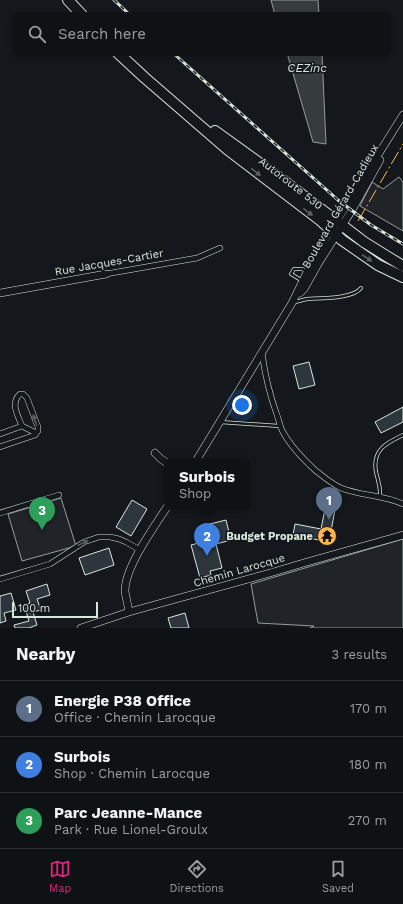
<!DOCTYPE html>
<html lang="en">
<head>
<meta charset="utf-8">
<style>
	body { margin:0; font-family:"Work Sans",sans-serif; background:#181b1e; color:#f1f3f6 }
	.scale { position:absolute; left:12px; bottom:10px; width:86px; box-sizing:border-box; padding-left:4px; border:2px solid #d8e6dc; border-top:0; font-size:11px; line-height:14px; white-space:nowrap; color:#d8e6dc; -webkit-text-stroke:3px #14181c; paint-order:stroke }
	.you { position:absolute; left:242px; top:405px; width:14px; height:14px; margin:-10px; border:3px solid #fff; border-radius:50%; background:#1a73e8; box-shadow:0 0 0 6px #1a73e833 }
	.badge { display:grid; place-items:center; width:26px; height:26px; border-radius:50%; background:#db2777; color:#fff; font-size:13px; font-weight:700 }
	.pin { position:absolute; translate:-50% -33px; filter:drop-shadow(0 1px 2px #0008) }
	.pin::after { content:''; position:absolute; top:21px; width:14px; height:12px; background:inherit; clip-path:polygon(0 0,100% 0,50% 100%) }
	.popup { position:absolute; left:164px; top:458px; width:86px; height:52px; box-sizing:border-box; display:grid; place-content:center; border-radius:8px; background:#0f1215; filter:drop-shadow(0 1px 3px #0005); font-size:13px; white-space:nowrap; color:#9b9ea0 }
	.popup b { font-size:15px; color:#f1f3f6 }
	.popup::after { content:''; position:absolute; left:50%; top:100%; margin-left:-8px; border:8px solid transparent; border-top-color:#0f1215 }
	.list { margin:0; padding:0; list-style:none }
	h2 { display:flex; justify-content:space-between; align-items:center; height:52px; margin:0; padding:0 16px; font-size:17px }
	h2 small { font-size:13px; font-weight:400; color:#9b9ea0 }
	.list li { display:grid; grid-template-columns:26px 1fr auto; gap:12px; align-items:center; box-sizing:border-box; height:56px; padding:0 16px; border-top:1px solid #2f3234 }
	.list b { display:block; font-size:15px; white-space:nowrap }
	.list p { margin:0; font-size:13px; white-space:nowrap; color:#9b9ea0 }
	.list em { font-size:13px; font-style:normal; color:#9b9ea0 }
	.icon { flex:none; width:22px; height:22px; fill:none; stroke:currentColor; stroke-width:2; stroke-linecap:round; stroke-linejoin:round }
	.map { position:relative; flex:none; width:403px; height:628px; overflow:hidden }
	.search { position:absolute; background:#0f1215; box-shadow:0 2px 6px #0003; left:12px; right:12px; top:12px; height:44px; display:flex; align-items:center; gap:10px; box-sizing:border-box; padding:0 14px; border-radius:8px; color:#9b9ea0; font-size:15px }
	.sheet { height:220px; background:#0f1215 }
	nav { display:flex; justify-content:space-around; align-items:center; box-sizing:border-box; height:56px; border-top:1px solid #2f3234; background:#0f1215; font-size:11px; color:#9b9ea0 }
	nav a { display:grid; justify-items:center; gap:2px }
	nav .on { color:#db2777 }
	.map>svg:first-child { display:block }
	.green { fill:#202428; stroke:#939e99 }
	.water { fill:#363b3e; stroke:#939e99 }
	.building { fill:#2c363c; stroke:#d8e6dc }
	.lines { fill:none; stroke-linecap:round; stroke-linejoin:round }
	.lane-casing { stroke:#d8e6dc; stroke-width:4 }
	.street-casing { stroke:#d8e6dc; stroke-width:6 }
	.secondary-casing { stroke:#d8e6dc; stroke-width:8 }
	.highway-casing { stroke:#d8e6dc; stroke-width:12 }
	.lane { stroke:#14181c; stroke-width:2.5 }
	.street { stroke:#14181c; stroke-width:5 }
	.secondary { stroke:#14181c; stroke-width:7 }
	.highway { stroke:#14181c; stroke-width:10 }
	.rail-casing { stroke:#d8e6dc; stroke-width:3 }
	.rail { stroke:#14181c; stroke-width:1.5; stroke-dasharray:4.5; stroke-linecap:butt }
	.power { stroke:#ffb74d; stroke-width:1; stroke-dasharray:14 3 2 3; stroke-linecap:butt }
	.oneway { fill:#59605f }
	.labels { text-anchor:middle; stroke-width:3; stroke-linejoin:round; paint-order:stroke }
	.street-label { font-size:11px; fill:#d8e6dc; stroke:#14181c }
	.poi-label { font-size:11px; font-weight:bold; fill:#d8e6dc; stroke:#14181c; text-anchor:end }
	.water-label { font-size:12px; font-style:italic; fill:#d8e6dc; stroke:#14181c }
</style>
</head>
<body>
<div class="map">
<svg width="403" height="628" viewBox="0 0 403 628">
	<rect width="100%" height="100%" fill="#14181c"/>
	<!-- green -->
	<path class="green" d="M399 177 403 182V231L360 206 372 182 383 189Z
		M61 498 76 546 22 561 8 514Z
		M403 539V628H310L314 626 258 623 251 584Z"/>
	<!-- water -->
	<path class="water" d="M271 0H318L319 15H275Z
		M287 53H322L326 144 313 142Z"/>
	<!-- building -->
	<path class="building" d="M309 362 315 385 299 389 293 366Z
		M403 407V422L381 433 375 422Z
		M132 500 147 509 131 536 116 527Z
		M328 503 336 504 329 542 293 535 295 524 321 529 326 504 328 505Z
		M226 520 231 540 216 544 222 568 210 571 211 575 200 578 191 545 214 539 210 524Z
		M109 548 114 565 85 575 79 558Z
		M47 584 50 595 37 599 41 610 33 612 37 625 29 628H15L14 625 29 621 24 605 30 603 26 591Z
		M11 593 16 610 4 613 6 621 0 623V596Z
		M185 613 189 628H171L168 618Z"/>
	<g class="lines">
		<defs>
			<path id="lane" d="M301 280 291 274 294 269H302L307 271
				M295 302C299 301 303 300 307 299 320 298 353 299 361 288
				M220 422 279 426
				M380 497C381 487 378 481 376 472 372 450 386 443 403 435"/>
			<path id="street" d="M106 274 197 258 220 248
				M262 353C265 375 269 393 277 415 279 420 280 427 283 432 291 447 304 460 316 471 324 477 332 484 341 488 361 496 384 495 403 504
				M22 426 36 433
				M0 434 22 426C18 416 10 403 20 394H23L27 398 38 427V431L35 435 0 447
				M0 513 59 495
				M0 579 50 564 84 542 99 537H110L119 539 126 542 140 550"/>
			<path id="secondary" d="M0 293 106 274
				M300 293 304 289 318 264 352 210 380 160
				M155 453 161 459 167 463
				M196 461 292 303 312 262 326 238 403 115
				M129 612C128 605 126 598 125 591 125 567 154 527 167 507
				M81 628 129 612 270 573 307 562 403 535"/>
			<path id="highway" d="M68 0 82 15
				M118 53 145 78 227 149 320 220 342 240 378 265 403 277
				M215 131 284 181 364 242 388 257 403 266"/>
		</defs>
		<!-- lane casing -->
		<use href="#lane" class="lane-casing"/>
		<!-- street casing -->
		<use href="#street" class="street-casing"/>
		<!-- secondary casing -->
		<use href="#secondary" class="secondary-casing"/>
		<!-- highway casing -->
		<use href="#highway" class="highway-casing"/>
		<!-- lane -->
		<use href="#lane" class="lane"/>
		<!-- street -->
		<use href="#street" class="street"/>
		<!-- secondary -->
		<use href="#secondary" class="secondary"/>
		<!-- highway -->
		<use href="#highway" class="highway"/>
		<defs>
			<path id="rail" d="M114 0 130 15
				M173 53 338 200 371 225 403 244"/>
		</defs>
		<!-- rail casing -->
		<use href="#rail" class="rail-casing"/>
		<!-- rail -->
		<use href="#rail" class="rail"/>
		<!-- power -->
		<path class="power" d="M358 221 403 144"/>
	</g>
	<!-- one-way arrows -->
	<defs><path id="oneway-solid" d="M-6-.8H1V-3.2L6.5 0L1 3.2V.8H-6Z"/></defs>
	<g class="oneway">
		<use href="#oneway-solid" transform="translate(256 172) rotate(37)"/>
		<use href="#oneway-solid" transform="translate(308 212) rotate(38)"/>
		<use href="#oneway-solid" transform="translate(367 258) rotate(33)"/>
		<use href="#oneway-solid" transform="translate(35 420) rotate(-109)"/>
		<use href="#oneway-solid" transform="translate(83 543) rotate(-26)"/>
	</g>
	<!-- icons -->
	<defs>
		<symbol id="temple-disc" viewBox="-11 -11 22 22"><circle r="9.5" fill="#ffb74d" stroke="#14181c"/><path d="M0-6L5-2H3V0L6.5 2.5H4V6H1.5V3h-3V6H-4V2.5H-6.5L-3 0V-2H-5Z" fill="#111"/></symbol>
	</defs>
	<g fill-rule="evenodd">
		<use href="#temple-disc" x="316" y="525" width="22" height="22"/>
	</g>
	<g class="labels">
		<!-- street labels -->
		<g class="street-label">
			<text transform="translate(291 183) rotate(38)" y="4">Autoroute 530</text>
			<text transform="translate(340 206) rotate(-60)" y="4">Boulevard Gérard-Cadieux</text>
			<text transform="translate(109 262) rotate(-10)" y="4">Rue Jacques-Cartier</text>
			<text transform="translate(239 570) rotate(-16)" y="4">Chemin Larocque</text>
		</g>
		<!-- poi labels -->
		<g class="poi-label">
			<text x="313" y="540">Budget Propane</text>
		</g>
		<!-- water labels -->
		<g class="water-label">
			<text x="307" y="72">CEZinc</text>
		</g>
	</g>
</svg>
<div class="scale">100 m</div>
<div class="you"></div>
<div class="pin badge" style="left:329px;top:520px;background:#5c6f8a">1</div>
<div class="pin badge" style="left:207px;top:556px;background:#3f7fe0">2</div>
<div class="popup"><b>Surbois</b>Shop</div>
<div class="pin badge" style="left:42px;top:530px;background:#2e9e5b">3</div>
<div class="search"><svg class="icon" aria-label="search" viewBox="0 0 24 24"><circle cx="10" cy="10" r="6"/><path d="M15 15l6 6"/></svg>Search here</div>
</div>
<section class="sheet">
<h2>Nearby<small>3 results</small></h2>
<ul class="list">
<li><span class="badge" style="background:#5c6f8a">1</span><div><b>Energie P38 Office</b><p>Office · Chemin Larocque</p></div><em>170 m</em></li>
<li><span class="badge" style="background:#3f7fe0">2</span><div><b>Surbois</b><p>Shop · Chemin Larocque</p></div><em>180 m</em></li>
<li><span class="badge" style="background:#2e9e5b">3</span><div><b>Parc Jeanne-Mance</b><p>Park · Rue Lionel-Groulx</p></div><em>270 m</em></li>
</ul>
</section>
<nav>
<a class="on"><svg class="icon" aria-label="map" viewBox="0 0 24 24"><path d="M3 6l6-2 6 2 6-2v14l-6 2-6-2-6 2zM9 4v14M15 6v14"/></svg>Map</a>
<a><svg class="icon" aria-label="directions" viewBox="0 0 24 24"><path d="M12 3l9 9-9 9-9-9zM9 14v-3h6M13 9l2 2-2 2"/></svg>Directions</a>
<a><svg class="icon" aria-label="saved" viewBox="0 0 24 24"><path d="M7 4h10v16l-5-4-5 4z"/></svg>Saved</a>
</nav>
</body>
</html>
